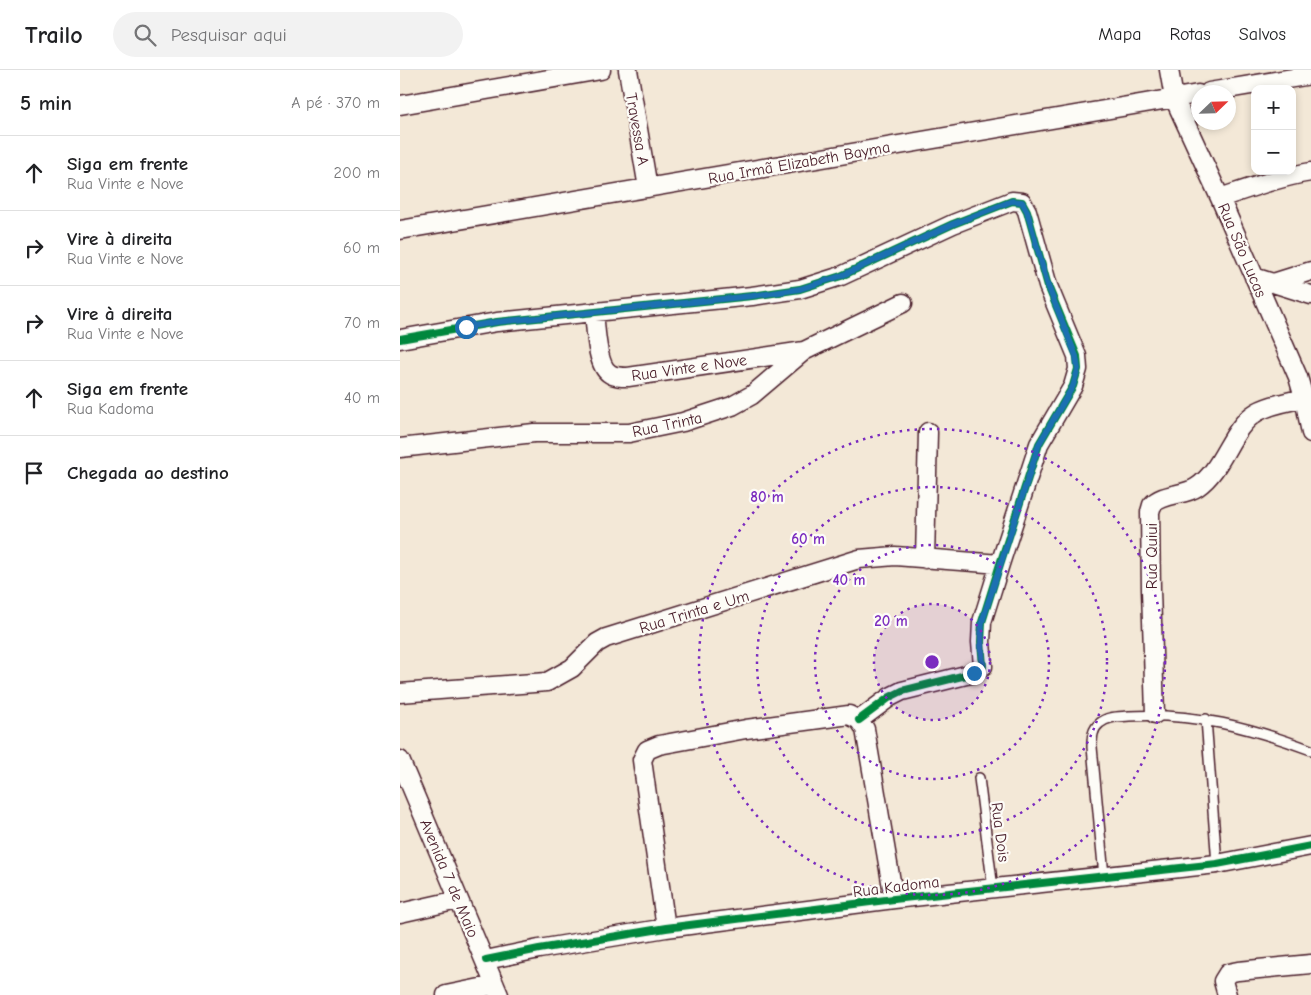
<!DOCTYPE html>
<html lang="pt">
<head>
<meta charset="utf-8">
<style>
	body { margin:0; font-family:"Comic Neue",sans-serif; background:#f2f2f2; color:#202124 }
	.controls { position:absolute; right:15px; top:15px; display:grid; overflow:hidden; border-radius:10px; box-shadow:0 2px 8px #0003 }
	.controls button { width:45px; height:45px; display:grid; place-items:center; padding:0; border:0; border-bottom:1px solid #e0e0e0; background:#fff; color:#202124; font:25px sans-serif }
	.compass { position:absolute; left:791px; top:15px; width:45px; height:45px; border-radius:50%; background:#fff; box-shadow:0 2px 8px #0003; rotate:67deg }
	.stop { position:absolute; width:15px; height:15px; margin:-11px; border:4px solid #1f6fb2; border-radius:50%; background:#fff }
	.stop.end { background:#1f6fb2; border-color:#fff; box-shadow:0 1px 5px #0008 }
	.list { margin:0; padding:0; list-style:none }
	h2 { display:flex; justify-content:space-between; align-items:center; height:65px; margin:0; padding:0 20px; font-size:21px }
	h2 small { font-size:16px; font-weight:400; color:#757577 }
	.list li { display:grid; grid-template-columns:32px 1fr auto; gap:15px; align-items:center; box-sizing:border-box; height:75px; padding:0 20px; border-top:1px solid #e0e0e0 }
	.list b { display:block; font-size:19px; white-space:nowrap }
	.list p { margin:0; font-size:16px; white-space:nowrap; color:#757577 }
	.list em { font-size:16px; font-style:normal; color:#757577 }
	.icon { flex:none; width:28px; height:28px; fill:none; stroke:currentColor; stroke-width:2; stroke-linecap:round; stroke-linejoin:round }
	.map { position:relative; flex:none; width:911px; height:925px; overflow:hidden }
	header { display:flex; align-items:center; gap:30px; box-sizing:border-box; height:70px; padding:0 25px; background:#fff; border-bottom:1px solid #e0e0e0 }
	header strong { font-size:24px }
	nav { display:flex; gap:28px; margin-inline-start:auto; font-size:18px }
	.search { width:350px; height:45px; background:#f2f2f2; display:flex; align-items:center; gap:12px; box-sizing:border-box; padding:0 18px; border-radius:28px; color:#757577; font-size:19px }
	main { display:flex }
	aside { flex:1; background:#fff }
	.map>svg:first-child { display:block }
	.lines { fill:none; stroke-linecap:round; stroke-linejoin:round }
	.service-casing { stroke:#4a1f2b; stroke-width:12 }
	.minor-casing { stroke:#4a1f2b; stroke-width:21 }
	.service { stroke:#fdfcf7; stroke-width:9 }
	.minor { stroke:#fdfcf7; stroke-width:18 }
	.cycleway-casing { stroke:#fdfcf7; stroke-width:11 }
	.cycleway { stroke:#00873e; stroke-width:8 }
	.route { stroke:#1f6fb2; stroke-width:6 }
	.ring { fill:none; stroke:#7b2cbf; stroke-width:2.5; stroke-dasharray:2.5 5 }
	.labels { text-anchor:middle; stroke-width:4.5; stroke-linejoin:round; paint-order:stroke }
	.street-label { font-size:16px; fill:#4a1f2b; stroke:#fdfcf7 }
	.centre { fill:#7b2cbf; stroke:#fdfcf7; stroke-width:2.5 }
	.ring-label { font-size:15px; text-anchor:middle; font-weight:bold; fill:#7b2cbf; stroke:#fdfcf7; stroke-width:4.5; stroke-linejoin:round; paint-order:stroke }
</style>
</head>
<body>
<header>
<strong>Trailo</strong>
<div class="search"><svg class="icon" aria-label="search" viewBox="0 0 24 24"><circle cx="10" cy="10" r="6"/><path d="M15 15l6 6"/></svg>Pesquisar aqui</div>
<nav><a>Mapa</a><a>Rotas</a><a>Salvos</a></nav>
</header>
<main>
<aside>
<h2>5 min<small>A pé · 370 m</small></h2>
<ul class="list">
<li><svg class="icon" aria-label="ahead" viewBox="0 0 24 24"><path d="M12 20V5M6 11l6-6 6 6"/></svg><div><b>Siga em frente</b><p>Rua Vinte e Nove</p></div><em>200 m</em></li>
<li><svg class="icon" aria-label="right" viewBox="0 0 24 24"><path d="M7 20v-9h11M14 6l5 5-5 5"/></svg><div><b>Vire à direita</b><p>Rua Vinte e Nove</p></div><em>60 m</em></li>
<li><svg class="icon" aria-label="right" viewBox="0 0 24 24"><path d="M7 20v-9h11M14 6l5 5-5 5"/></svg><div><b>Vire à direita</b><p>Rua Vinte e Nove</p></div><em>70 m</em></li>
<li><svg class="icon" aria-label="ahead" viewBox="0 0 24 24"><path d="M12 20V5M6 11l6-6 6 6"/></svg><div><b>Siga em frente</b><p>Rua Kadoma</p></div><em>40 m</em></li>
<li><svg class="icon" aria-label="arrive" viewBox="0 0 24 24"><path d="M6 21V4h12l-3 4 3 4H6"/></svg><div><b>Chegada ao destino</b></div></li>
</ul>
</aside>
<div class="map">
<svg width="911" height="925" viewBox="0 0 911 925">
	<rect width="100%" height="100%" fill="#f3e8d7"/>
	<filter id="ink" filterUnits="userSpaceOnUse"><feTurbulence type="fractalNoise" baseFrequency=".02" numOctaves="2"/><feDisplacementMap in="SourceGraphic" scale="10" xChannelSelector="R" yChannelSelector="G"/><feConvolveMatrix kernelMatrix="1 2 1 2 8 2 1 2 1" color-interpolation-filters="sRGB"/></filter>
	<g filter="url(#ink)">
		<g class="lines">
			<defs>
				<path id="service" d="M806 649 817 794
					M579 708 593 819
					M704 806 692 677C692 668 692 659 700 653 708 646 719 647 729 646 792 642 853 658 911 680"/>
				<path id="minor" d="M228 0 248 118
					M769 0 774 28 820 128 898 307 904 328 911 363
					M809 22 911 5
					M0 35 201 0
					M820 128C850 118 880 107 911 102
					M0 160 798 24
					M854 207 873 213 911 201
					M873 213 911 225
					M194 242C196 257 196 294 209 303 214 307 222 307 228 307L404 281
					M0 269 97 252 352 226 400 219 441 206 553 154 612 131 622 132 627 141 648 216 677 286 678 299 673 316 639 374 600 494 582 552 581 572 583 596 574 603 502 621 490 627 459 650
					M0 378 134 363H229L283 352 332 336 352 325 404 281 503 233
					M525 489 528 362
					M0 623 147 612 172 598 197 573 206 568 459 489 495 486 600 494
					M755 644 751 520 750 442 752 435C762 423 784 426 797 417 824 399 830 358 857 342 871 334 888 332 904 328
					M0 690 99 925
					M0 843 58 830
					M266 858 242 690 247 680 259 675 346 659 449 645 459 650 465 659 494 829
					M86 890 139 879 266 858 494 829 817 794 911 776
					M46 925 95 915
					M827 925 823 911 828 903 838 901 911 894"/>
			</defs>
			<!-- service casing -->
			<use href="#service" class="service-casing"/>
			<!-- minor casing -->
			<use href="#minor" class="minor-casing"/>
			<!-- service -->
			<use href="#service" class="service"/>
			<!-- minor -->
			<use href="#minor" class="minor"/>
			<defs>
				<path id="cycleway" d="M0 269 97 252 352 226 400 219 441 206 553 154 612 131 622 132 627 141 648 216 677 286 678 299 673 316 639 374 600 494 582 552 581 572 583 596 574 603 502 621 490 627 459 650
					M86 890 139 879 266 858 494 829 817 794 911 776"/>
			</defs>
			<!-- cycleway casing -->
			<use href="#cycleway" class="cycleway-casing"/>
			<!-- cycleway -->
			<use href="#cycleway" class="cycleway"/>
		</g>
	</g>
	<g class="lines" filter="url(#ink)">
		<!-- route -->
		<path class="route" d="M66 257 97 252 352 226 400 219 441 206 553 154 612 131 622 132 627 141 648 216 676 286 678 299 673 316 639 374 582 552 581 572 583 596 574 603"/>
	</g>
	<!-- distance rings -->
	<circle cx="532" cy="592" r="58" fill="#7b2cbf" fill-opacity=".12"/>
	<g class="ring">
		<circle cx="532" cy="592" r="58"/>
		<circle cx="532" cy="592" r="117"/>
		<circle cx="532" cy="592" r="175"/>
		<circle cx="532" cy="592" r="233"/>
	</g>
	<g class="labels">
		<!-- street labels -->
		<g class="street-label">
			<text transform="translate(238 59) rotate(80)" y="6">Travessa A</text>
			<text transform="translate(399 92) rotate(-10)" y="6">Rua Irmã Elizabeth Bayma</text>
			<text transform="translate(843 180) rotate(67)" y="6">Rua São Lucas</text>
			<text transform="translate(289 297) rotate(-8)" y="6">Rua Vinte e Nove</text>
			<text transform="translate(267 354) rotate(-12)" y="6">Rua Trinta</text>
			<text transform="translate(751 486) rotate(-90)" y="6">Rua Quiui</text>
			<text transform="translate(294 541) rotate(-17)" y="6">Rua Trinta e Um</text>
			<text transform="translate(601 762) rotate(83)" y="6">Rua Dois</text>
			<text transform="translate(50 808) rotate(67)" y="6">Avenida 7 de Maio</text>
			<text transform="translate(496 816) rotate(-7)" y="6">Rua Kadoma</text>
		</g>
	</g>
	<circle cx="532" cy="592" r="8" class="centre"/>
	<g class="ring-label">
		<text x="367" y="432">80 m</text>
		<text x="408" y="474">60 m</text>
		<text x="449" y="515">40 m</text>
		<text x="491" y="556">20 m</text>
	</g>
</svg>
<div class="controls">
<button>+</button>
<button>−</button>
</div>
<svg class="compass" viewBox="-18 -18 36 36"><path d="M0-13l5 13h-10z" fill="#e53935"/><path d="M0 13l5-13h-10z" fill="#757577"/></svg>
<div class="stop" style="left:66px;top:257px"></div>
<div class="stop end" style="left:574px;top:603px"></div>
</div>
</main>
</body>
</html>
